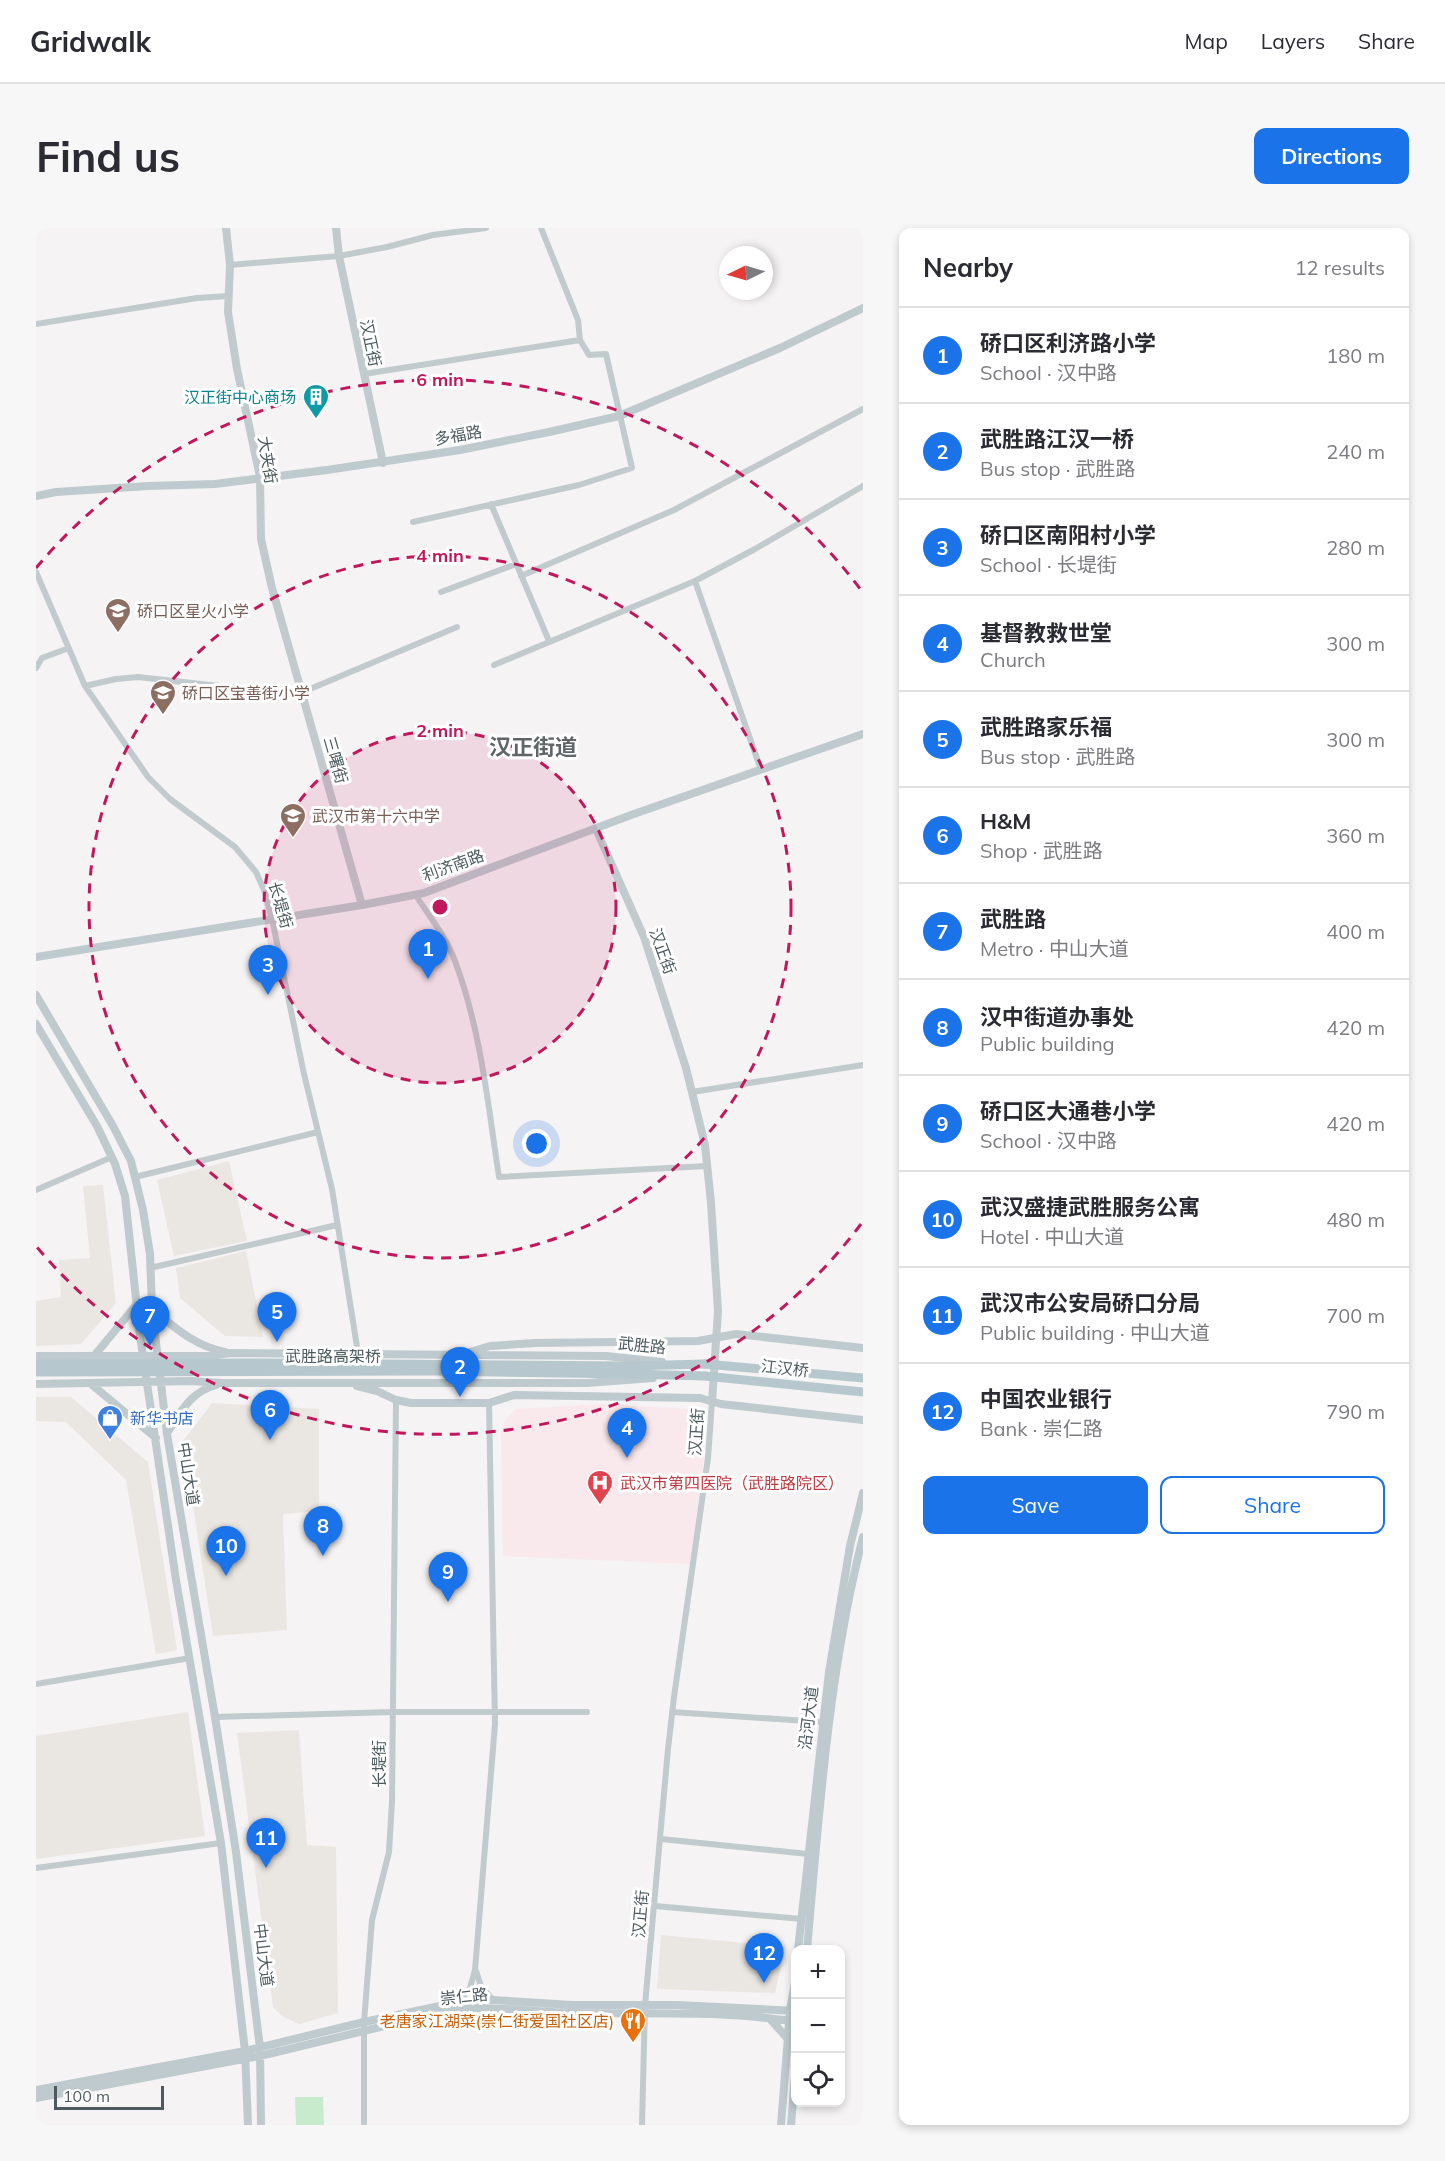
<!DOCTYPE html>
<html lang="en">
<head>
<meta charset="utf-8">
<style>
	body { margin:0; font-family:Mulish,"Noto Sans SC",sans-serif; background:#f7f7f7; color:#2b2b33 }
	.controls { position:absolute; right:18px; bottom:18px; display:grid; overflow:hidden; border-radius:12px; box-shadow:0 3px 9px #0003 }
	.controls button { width:54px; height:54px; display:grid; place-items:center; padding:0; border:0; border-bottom:2px solid #e1e1e2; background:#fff; color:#2b2b33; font:30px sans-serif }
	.compass { position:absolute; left:683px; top:18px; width:54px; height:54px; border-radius:50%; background:#fff; box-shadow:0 3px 9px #0003; rotate:265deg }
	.scale { position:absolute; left:18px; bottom:15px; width:110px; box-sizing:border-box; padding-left:6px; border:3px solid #4d5b5e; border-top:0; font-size:16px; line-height:21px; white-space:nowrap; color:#4d5b5e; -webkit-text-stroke:4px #fff; paint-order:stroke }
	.you { position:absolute; left:501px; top:916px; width:21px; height:21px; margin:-15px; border:4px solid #fff; border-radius:50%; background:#1a73e8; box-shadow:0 0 0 9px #1a73e833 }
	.badge { display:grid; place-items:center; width:39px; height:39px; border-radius:50%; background:#1a73e8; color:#fff; font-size:20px; font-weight:700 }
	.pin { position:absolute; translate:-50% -50px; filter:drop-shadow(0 2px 3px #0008) }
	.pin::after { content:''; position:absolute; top:32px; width:21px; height:18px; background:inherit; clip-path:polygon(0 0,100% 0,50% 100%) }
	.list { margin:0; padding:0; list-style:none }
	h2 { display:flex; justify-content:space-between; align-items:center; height:78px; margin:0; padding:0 24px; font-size:26px }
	h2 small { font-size:20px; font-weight:400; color:#7c7c81 }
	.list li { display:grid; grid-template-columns:39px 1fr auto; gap:18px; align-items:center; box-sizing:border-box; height:96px; padding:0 24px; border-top:2px solid #e1e1e2 }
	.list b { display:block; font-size:22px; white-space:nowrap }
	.list p { margin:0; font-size:20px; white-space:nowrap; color:#7c7c81 }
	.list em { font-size:20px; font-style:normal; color:#7c7c81 }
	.actions { display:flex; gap:12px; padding:18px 24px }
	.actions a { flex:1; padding:14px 0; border:2px solid #1a73e8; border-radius:12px; text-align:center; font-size:21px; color:#1a73e8 }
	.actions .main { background:#1a73e8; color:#fff }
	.icon { flex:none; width:33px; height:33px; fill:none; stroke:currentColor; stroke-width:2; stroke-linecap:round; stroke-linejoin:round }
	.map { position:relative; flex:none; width:827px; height:1897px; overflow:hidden; border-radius:12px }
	header { display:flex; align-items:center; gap:36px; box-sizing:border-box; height:84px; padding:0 30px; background:#fff; border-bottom:2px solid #e1e1e2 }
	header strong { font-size:28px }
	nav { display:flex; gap:33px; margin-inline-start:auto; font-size:21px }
	.intro { display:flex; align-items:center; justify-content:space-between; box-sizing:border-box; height:144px; padding:0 36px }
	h1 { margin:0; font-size:42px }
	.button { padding:15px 27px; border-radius:12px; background:#1a73e8; color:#fff; font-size:21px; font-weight:700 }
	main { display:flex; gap:36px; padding:0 36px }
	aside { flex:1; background:#fff; border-radius:12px; box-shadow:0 3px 9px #0003 }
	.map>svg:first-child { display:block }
	.commercial { fill:#eae6e2 }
	.medical { fill:#f9e8ec }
	.green { fill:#c8ebcd }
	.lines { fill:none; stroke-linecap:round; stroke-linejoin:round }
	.minor { stroke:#c1cbcd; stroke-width:6 }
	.tertiary { stroke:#c1cbcd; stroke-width:8 }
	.secondary { stroke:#becace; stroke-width:8 }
	.primary { stroke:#b6c8cd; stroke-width:9 }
	.primary-bridge { stroke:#b6c8cd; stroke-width:9 }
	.ring { fill:none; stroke:#c2185b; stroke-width:3; stroke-dasharray:10 8 }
	.labels { text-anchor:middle; stroke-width:6; stroke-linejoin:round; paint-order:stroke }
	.street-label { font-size:16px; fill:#4d5b5e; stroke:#fff }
	.culture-label { font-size:16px; fill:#0d838f; stroke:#fff; text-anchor:end }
	.education-label { font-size:16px; fill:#785e54; stroke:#fff; text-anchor:start }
	.shop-label { font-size:16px; fill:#366cbe; stroke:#fff; text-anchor:start }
	.health-label { font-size:16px; fill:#be3a42; stroke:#fff; text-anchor:start }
	.food-label { font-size:16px; fill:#c56008; stroke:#fff; text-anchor:end }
	.district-label { font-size:22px; font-weight:bold; fill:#606567; stroke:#fff }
	.centre { fill:#c2185b; stroke:#fff; stroke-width:3 }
	.ring-label { font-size:18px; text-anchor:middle; font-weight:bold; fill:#c2185b; stroke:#fff; stroke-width:6; stroke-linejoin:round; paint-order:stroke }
</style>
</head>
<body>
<header>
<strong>Gridwalk</strong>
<nav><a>Map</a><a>Layers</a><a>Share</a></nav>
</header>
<div class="intro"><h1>Find us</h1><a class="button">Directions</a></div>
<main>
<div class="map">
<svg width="827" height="1897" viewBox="0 0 827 1897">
	<rect width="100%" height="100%" fill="#f5f3f4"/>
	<!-- commercial -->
	<path class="commercial" d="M193 933 211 1013 138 1028 121 952Z
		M67 957 80 1075 45 1116 0 1118V1073L25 1069 23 1032 54 1030 47 958Z
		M210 1023 227 1109 189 1108 144 1070 140 1040Z
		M0 1169H35L112 1234 141 1422 120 1426 90 1252 30 1194 0 1193Z
		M176 1175 283 1181V1283L247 1286 251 1402 177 1408 147 1213Z
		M152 1484 169 1608 0 1631V1508Z
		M263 1502 271 1617 300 1619 302 1785 263 1796 246 1788 237 1779 201 1505Z
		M625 1707 749 1719 739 1765 621 1761Z"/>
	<!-- medical -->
	<path class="medical" d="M566 1176 669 1182 668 1229 654 1336 467 1328 465 1204 470 1191 480 1181Z"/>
	<!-- green -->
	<path class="green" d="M259 1869H287L288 1897H260Z"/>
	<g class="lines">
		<!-- minor -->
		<path class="minor" d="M194 37 303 28 351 19 397 7 450 0
			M0 96 161 70 193 68
			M328 146 544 112
			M455 276 513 413
			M377 294 543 257 596 240 570 126 553 127 544 112 542 92 505 0
			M0 344 49 458 112 549 134 571 199 619 220 644 228 662 236 691 268 846 296 961 322 1125
			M485 348 638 282 827 181
			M659 353 725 542
			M405 364 480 336
			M458 437 659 353 719 321 827 258
			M0 440 6 430 33 420
			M49 458 80 451 102 449 255 466 267 464 421 399
			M379 666C393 688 410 709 419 733 445 802 452 877 463 949L671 938
			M656 864 827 837
			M99 949 282 904
			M0 962 76 929
			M114 1040 301 997
			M0 1456 154 1430
			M636 1484 786 1494
			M179 1489 357 1484H551
			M625 1611 772 1626
			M0 1640 185 1615
			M619 1678 766 1691
			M440 1743 445 1758 457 1772
			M423 1774 434 1760 439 1742 459 1496 453 1175
			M328 1897V1794L336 1692 353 1624 356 1573 360 1172
			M606 1897 609 1777 632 1521 638 1469 672 1230 676 1174"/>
		<!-- tertiary -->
		<path class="tertiary" d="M190 0 194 37 192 84 201 141 224 249 225 311 236 360 326 677
			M300 0 303 28 347 235
			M560 601 608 709 650 840 669 917 675 975 682 1083 676 1174"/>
		<!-- secondary -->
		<path class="secondary" d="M0 268 20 264 112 258 179 256 291 242 424 222 513 204 583 188 744 120 827 80
			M0 729 326 677 388 665 595 587 827 506
			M0 767 77 898 95 933 107 982 114 1026 116 1081 131 1206 179 1489 200 1624 224 1820 225 1897
			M0 796 61 898 79 936 89 968 104 1108 140 1352 185 1615 209 1823 212 1897
			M116 1081C139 1100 159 1118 189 1124
			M434 1124 454 1118 499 1115 662 1113 700 1106 827 1120
			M0 1128H172L195 1125 570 1128 626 1134
			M58 1128 101 1076
			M0 1156 155 1153 186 1155H551L617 1150
			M55 1156 120 1210
			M321 1158 341 1163 360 1172 375 1175H453L478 1167 664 1170 685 1176 827 1192
			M131 1205C145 1184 154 1164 180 1157
			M762 1722 793 1444 814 1318 827 1265
			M771 1722C783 1585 793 1441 827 1309
			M735 1792 752 1811
			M0 1862 209 1823 328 1794 423 1774 457 1772 536 1777H642L760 1783
			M0 1870 224 1828 423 1780C462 1779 500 1784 538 1785 612 1786 687 1782 760 1794
			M745 1897 754 1782 760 1749
			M755 1897 760 1835"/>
		<!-- primary -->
		<path class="primary" d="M593 1138 669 1136
			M594 1146 669 1148"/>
		<!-- primary-bridge -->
		<path class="primary-bridge" d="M0 1136 224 1135 593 1138
			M669 1136 827 1150
			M0 1144 395 1143 594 1146
			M669 1148 827 1164"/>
	</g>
	<!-- distance rings -->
	<circle cx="404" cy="679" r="176" fill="#c2185b" fill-opacity=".12"/>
	<g class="ring">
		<circle cx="404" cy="679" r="176"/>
		<circle cx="404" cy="679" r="351"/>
		<path d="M825 996A527 527 0 0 1 0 1018M0 340A527 527 0 0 1 825 362"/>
	</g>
	<!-- icons -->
	<defs>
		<symbol id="building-pin" viewBox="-11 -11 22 30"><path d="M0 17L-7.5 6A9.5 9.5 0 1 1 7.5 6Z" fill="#0f9aa8" stroke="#fff"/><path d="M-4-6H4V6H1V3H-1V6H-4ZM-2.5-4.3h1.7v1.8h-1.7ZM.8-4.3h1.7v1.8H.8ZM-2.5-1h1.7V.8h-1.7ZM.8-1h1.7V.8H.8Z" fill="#fff"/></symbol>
		<symbol id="school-pin" viewBox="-11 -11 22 30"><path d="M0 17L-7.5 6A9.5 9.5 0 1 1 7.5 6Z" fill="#8d6e63" stroke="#fff"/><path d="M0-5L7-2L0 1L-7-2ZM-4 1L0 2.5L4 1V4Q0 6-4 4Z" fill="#fff"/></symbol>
		<symbol id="shop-pin" viewBox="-11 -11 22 30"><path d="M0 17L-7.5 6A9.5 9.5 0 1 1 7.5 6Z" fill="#3f7fe0" stroke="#fff"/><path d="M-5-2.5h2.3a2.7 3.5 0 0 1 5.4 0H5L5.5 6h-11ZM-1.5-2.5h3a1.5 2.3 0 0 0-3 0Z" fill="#fff"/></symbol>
		<symbol id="hospital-pin" viewBox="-11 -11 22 30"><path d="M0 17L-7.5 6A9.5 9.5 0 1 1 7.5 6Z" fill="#e0444e" stroke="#fff"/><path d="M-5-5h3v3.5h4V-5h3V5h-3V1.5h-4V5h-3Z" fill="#fff"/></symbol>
		<symbol id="restaurant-pin" viewBox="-11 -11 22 30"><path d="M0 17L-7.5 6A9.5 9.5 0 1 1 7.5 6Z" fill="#e8710a" stroke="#fff"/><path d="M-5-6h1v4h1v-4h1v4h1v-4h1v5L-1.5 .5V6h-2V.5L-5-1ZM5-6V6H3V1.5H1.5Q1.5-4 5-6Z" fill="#fff"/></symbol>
	</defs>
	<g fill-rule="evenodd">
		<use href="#building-pin" x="265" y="154" width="30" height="40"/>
		<use href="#school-pin" x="67" y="368" width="30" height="40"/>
		<use href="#school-pin" x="112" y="450" width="30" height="40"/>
		<use href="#school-pin" x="242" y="573" width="30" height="40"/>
		<use href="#shop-pin" x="59" y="1175" width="30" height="40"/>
		<use href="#hospital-pin" x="549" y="1240" width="30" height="40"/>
		<use href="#restaurant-pin" x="582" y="1778" width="30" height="40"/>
	</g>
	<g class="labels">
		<!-- street labels -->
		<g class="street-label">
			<text transform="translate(335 115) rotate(78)" y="6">汉正街</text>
			<text transform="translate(422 207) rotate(-10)" y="6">多福路</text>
			<text transform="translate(232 232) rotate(81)" y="6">大夹街</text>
			<text transform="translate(300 532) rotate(74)" y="6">三曙街</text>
			<text transform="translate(417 637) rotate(-20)" y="6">利济南路</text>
			<text transform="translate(245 677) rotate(74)" y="6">长堤街</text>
			<text transform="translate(627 723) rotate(70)" y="6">汉正街</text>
			<text transform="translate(606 1117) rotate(6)" y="6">武胜路</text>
			<text x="297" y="1134">武胜路高架桥</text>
			<text transform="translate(749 1140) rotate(6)" y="6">江汉桥</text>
			<text transform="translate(660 1204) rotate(-86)" y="6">汉正街</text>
			<text transform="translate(153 1246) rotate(81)" y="6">中山大道</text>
			<text transform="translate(772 1490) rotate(-83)" y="6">沿河大道</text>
			<text transform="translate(343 1536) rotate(-90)" y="6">长堤街</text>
			<text transform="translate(604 1686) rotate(-85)" y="6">汉正街</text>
			<text transform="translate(228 1727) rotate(83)" y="6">中山大道</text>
			<text transform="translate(428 1768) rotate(-6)" y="6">崇仁路</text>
		</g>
		<!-- culture labels -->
		<g class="culture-label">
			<text x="260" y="175">汉正街中心商场</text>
		</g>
		<!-- education labels -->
		<g class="education-label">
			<text x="101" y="389">硚口区星火小学</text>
			<text x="146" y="471">硚口区宝善街小学</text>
			<text x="276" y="594">武汉市第十六中学</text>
		</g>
		<!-- shop labels -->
		<g class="shop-label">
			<text x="94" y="1196">新华书店</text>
		</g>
		<!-- health labels -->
		<g class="health-label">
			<text x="584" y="1261">武汉市第四医院（武胜路院区）</text>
		</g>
		<!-- food labels -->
		<g class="food-label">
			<text x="578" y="1799">老唐家江湖菜(崇仁街爱国社区店)</text>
		</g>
		<!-- district labels -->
		<g class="district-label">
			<text x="497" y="527">汉正街道</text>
		</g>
	</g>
	<circle cx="404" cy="679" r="9" class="centre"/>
	<g class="ring-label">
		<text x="404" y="158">6 min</text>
		<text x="404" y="334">4 min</text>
		<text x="404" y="509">2 min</text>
	</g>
</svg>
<div class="controls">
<button>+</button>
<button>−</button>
<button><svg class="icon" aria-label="locate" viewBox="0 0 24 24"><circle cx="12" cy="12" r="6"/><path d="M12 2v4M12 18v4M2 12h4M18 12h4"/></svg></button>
</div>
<svg class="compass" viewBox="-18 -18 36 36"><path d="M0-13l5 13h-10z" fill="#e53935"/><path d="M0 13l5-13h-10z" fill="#7c7c81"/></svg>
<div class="scale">100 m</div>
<div class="you"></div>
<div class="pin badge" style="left:392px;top:751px">1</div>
<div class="pin badge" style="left:424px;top:1169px">2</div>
<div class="pin badge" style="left:232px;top:767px">3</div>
<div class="pin badge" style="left:591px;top:1230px">4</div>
<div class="pin badge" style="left:241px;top:1114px">5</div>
<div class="pin badge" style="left:234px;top:1212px">6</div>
<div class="pin badge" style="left:114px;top:1118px">7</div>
<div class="pin badge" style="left:287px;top:1328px">8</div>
<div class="pin badge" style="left:412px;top:1374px">9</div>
<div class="pin badge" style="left:190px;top:1348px">10</div>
<div class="pin badge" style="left:230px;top:1640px">11</div>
<div class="pin badge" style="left:728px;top:1755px">12</div>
</div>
<aside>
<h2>Nearby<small>12 results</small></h2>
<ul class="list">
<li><span class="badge">1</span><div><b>硚口区利济路小学</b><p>School · 汉中路</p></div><em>180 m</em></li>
<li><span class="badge">2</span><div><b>武胜路江汉一桥</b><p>Bus stop · 武胜路</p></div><em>240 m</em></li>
<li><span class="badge">3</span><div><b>硚口区南阳村小学</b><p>School · 长堤街</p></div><em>280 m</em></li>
<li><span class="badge">4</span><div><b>基督教救世堂</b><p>Church</p></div><em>300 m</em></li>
<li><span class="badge">5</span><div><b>武胜路家乐福</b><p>Bus stop · 武胜路</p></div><em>300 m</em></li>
<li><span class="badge">6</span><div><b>H&amp;M</b><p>Shop · 武胜路</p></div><em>360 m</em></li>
<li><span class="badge">7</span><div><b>武胜路</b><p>Metro · 中山大道</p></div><em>400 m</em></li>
<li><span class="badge">8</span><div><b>汉中街道办事处</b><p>Public building</p></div><em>420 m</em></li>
<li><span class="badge">9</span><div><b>硚口区大通巷小学</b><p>School · 汉中路</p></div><em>420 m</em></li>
<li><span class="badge">10</span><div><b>武汉盛捷武胜服务公寓</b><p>Hotel · 中山大道</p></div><em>480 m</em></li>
<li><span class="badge">11</span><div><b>武汉市公安局硚口分局</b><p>Public building · 中山大道</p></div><em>700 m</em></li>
<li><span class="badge">12</span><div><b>中国农业银行</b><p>Bank · 崇仁路</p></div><em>790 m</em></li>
</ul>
<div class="actions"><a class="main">Save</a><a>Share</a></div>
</aside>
</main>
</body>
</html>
